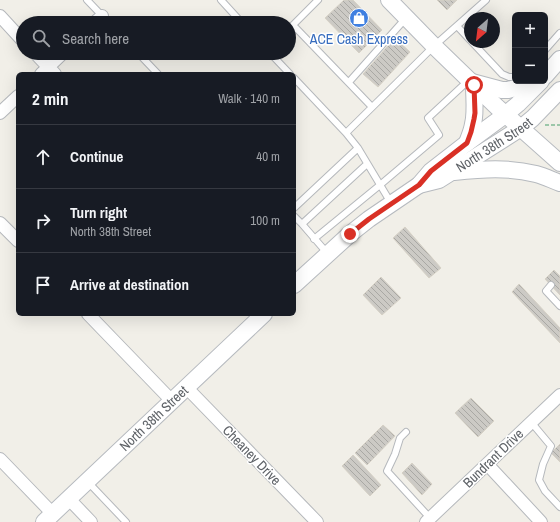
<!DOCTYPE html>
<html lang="en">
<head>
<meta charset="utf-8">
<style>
	body { margin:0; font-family:"Archivo Narrow",sans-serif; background:#20242c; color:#f1f3f6 }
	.controls { position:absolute; right:12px; top:12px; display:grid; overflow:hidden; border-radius:6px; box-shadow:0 4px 16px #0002 }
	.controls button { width:36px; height:36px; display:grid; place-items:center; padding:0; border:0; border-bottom:1px solid #363941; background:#171b24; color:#f1f3f6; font:20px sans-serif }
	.compass { position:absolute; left:464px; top:12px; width:36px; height:36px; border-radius:50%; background:#171b24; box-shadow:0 4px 16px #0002; rotate:208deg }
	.stop { position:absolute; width:12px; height:12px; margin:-9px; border:3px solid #d93025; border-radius:50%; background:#fff }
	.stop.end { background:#d93025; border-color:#fff; box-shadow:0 1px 4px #0008 }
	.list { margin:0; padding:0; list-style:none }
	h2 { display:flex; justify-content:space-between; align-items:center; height:52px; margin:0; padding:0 16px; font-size:17px }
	h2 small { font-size:13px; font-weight:400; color:#9ea1a6 }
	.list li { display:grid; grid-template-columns:26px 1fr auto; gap:12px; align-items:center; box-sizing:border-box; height:64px; padding:0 16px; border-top:1px solid #363941 }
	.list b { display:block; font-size:15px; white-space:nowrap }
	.list p { margin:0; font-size:13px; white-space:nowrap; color:#9ea1a6 }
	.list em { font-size:13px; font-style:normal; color:#9ea1a6 }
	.icon { flex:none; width:22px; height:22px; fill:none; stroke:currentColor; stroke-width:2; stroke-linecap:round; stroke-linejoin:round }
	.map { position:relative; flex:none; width:560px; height:522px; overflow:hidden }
	.search { position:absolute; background:#171b24; box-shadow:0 4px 16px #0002; left:16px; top:16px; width:280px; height:44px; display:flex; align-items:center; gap:10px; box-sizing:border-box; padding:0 14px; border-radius:22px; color:#9ea1a6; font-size:15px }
	.panel { position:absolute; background:#171b24; box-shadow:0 4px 16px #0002; left:16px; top:72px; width:280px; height:244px; border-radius:6px }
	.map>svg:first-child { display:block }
	.building { fill:url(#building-back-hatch); stroke:#d6d1c6 }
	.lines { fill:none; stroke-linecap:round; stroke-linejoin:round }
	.lane-casing { stroke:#b5b8bc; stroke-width:8 }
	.street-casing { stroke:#b5b8bc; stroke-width:14 }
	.secondary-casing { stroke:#b6babf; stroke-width:18 }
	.path { stroke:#9cc7a9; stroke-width:2; stroke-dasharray:4 2; stroke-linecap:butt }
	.lane { stroke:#fff; stroke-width:6 }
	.street { stroke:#fff; stroke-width:12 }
	.secondary { stroke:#fff; stroke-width:16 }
	.route { stroke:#d93025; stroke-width:5 }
	.labels { text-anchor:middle; stroke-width:3; stroke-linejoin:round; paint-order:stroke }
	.shop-label { font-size:14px; fill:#366cbe; stroke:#fff }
	.street-label { font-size:14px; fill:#5f6368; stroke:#fff }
</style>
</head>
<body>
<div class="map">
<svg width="560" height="522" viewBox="0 0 560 522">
	<defs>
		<pattern id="building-back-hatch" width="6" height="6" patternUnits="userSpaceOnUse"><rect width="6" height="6" fill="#cccac5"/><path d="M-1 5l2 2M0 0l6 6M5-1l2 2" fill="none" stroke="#a9a8a4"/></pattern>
	</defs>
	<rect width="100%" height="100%" fill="#f1efe8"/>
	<!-- building -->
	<path class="building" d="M344 0H353L382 30 359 53 325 18Z
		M437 0H457L447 10Z
		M395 38 410 52 378 87 363 74Z
		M405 227 441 268 429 278 393 238Z
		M554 270 560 276V295L545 279Z
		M381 277 401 298 382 315 363 295Z
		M519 284 560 328V343L512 292Z
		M471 398 494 421 478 437 455 413Z
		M383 425 395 436 367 465 355 453Z
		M560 444V462L551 453Z
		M353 455 381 485 370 496 342 466Z
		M412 463 432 484 422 495 402 473Z"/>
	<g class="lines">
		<defs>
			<path id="lane" d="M87 0 109 23
				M221 0 242 23
				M293 25 372 107
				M457 26 470 40
				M289 29 318 0
				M472 42 502 74 509 77H515
				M545 50 560 33
				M138 53 158 74
				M270 53 290 74
				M294 78 346 133 358 148 391 203
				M349 82 406 18
				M346 133 434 46 486 0
				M294 208 358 148
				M294 216 302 224 328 254
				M302 224 367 164
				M314 239 380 185 439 135 428 118 469 80
				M551 285 546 291 560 306
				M531 422 551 446 543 464 539 480 545 491 560 507
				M406 432 400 438 395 454 387 471 430 518
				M87 481 126 522"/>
			<path id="street" d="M0 16 23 41
				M94 23 102 16
				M35 53 55 74
				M41 74 63 53
				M0 113 18 96
				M0 223 18 241
				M88 314 172 401
				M186 387 317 522
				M0 459 53 514
				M487 464 541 522
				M69 499 91 522
				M426 522 560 395"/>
			<g id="secondary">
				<path d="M389 0 434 46 497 107 560 163"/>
				<path d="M545 76 560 59"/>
				<path d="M472 82 502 90H508L539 81"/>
				<path d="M467 143C469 137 472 131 473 124 476 112 474 98 474 85"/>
				<path d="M454 172C482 169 509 167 536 174 544 176 552 180 560 183"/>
				<path id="s1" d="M419 185 439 180 521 128 533 118 560 90"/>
				<path d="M294 285 350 234 369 219 419 185 431 171 467 143 505 115 518 104 541 81"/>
				<path id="s2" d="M44 522 264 314"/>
			</g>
		</defs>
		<!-- lane casing -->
		<use href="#lane" class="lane-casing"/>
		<!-- street casing -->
		<use href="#street" class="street-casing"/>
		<!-- secondary casing -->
		<use href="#secondary" class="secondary-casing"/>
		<!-- path -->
		<path class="path" d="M545 125H560"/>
		<!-- lane -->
		<use href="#lane" class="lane"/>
		<!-- street -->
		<use href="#street" class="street"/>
		<!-- secondary -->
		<use href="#secondary" class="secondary"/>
	</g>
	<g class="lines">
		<!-- route -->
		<path class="route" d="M350 234 369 219 419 185 431 171 467 143 471 132 474 119 475 113 474 85"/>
	</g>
	<!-- icons -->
	<defs>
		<symbol id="shop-disc" viewBox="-11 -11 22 22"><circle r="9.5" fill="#3f7fe0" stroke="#fff"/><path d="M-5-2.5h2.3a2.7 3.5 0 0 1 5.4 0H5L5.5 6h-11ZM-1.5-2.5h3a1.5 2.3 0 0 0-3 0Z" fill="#fff"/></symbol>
	</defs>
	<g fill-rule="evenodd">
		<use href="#shop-disc" x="348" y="7" width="22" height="22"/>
	</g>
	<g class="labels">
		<!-- shop labels -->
		<g class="shop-label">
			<text x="359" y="44">ACE Cash Express</text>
		</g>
		<!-- street labels -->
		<g class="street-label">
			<text dy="5" stroke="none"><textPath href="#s1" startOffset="86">North 38th Street</textPath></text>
			<text dy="5" stroke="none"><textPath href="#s2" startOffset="151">North 38th Street</textPath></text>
			<text transform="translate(252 455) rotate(46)" y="5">Cheaney Drive</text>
			<text transform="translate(493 458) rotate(-44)" y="5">Bundrant Drive</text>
		</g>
	</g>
</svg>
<div class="controls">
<button>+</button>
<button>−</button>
</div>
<svg class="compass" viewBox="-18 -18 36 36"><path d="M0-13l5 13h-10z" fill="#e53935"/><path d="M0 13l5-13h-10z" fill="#9ea1a6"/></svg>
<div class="stop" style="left:474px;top:85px"></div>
<div class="stop end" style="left:350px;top:234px"></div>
<div class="search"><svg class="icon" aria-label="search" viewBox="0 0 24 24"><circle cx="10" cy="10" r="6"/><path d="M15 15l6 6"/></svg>Search here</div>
<section class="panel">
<h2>2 min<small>Walk · 140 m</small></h2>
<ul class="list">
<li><svg class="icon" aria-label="ahead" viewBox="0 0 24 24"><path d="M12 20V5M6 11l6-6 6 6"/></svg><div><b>Continue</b></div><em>40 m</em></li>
<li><svg class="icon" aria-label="right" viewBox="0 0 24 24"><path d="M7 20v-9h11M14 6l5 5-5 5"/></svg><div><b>Turn right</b><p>North 38th Street</p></div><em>100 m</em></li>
<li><svg class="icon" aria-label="arrive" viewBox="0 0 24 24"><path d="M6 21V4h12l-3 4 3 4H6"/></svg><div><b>Arrive at destination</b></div></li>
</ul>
</section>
</div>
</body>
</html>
